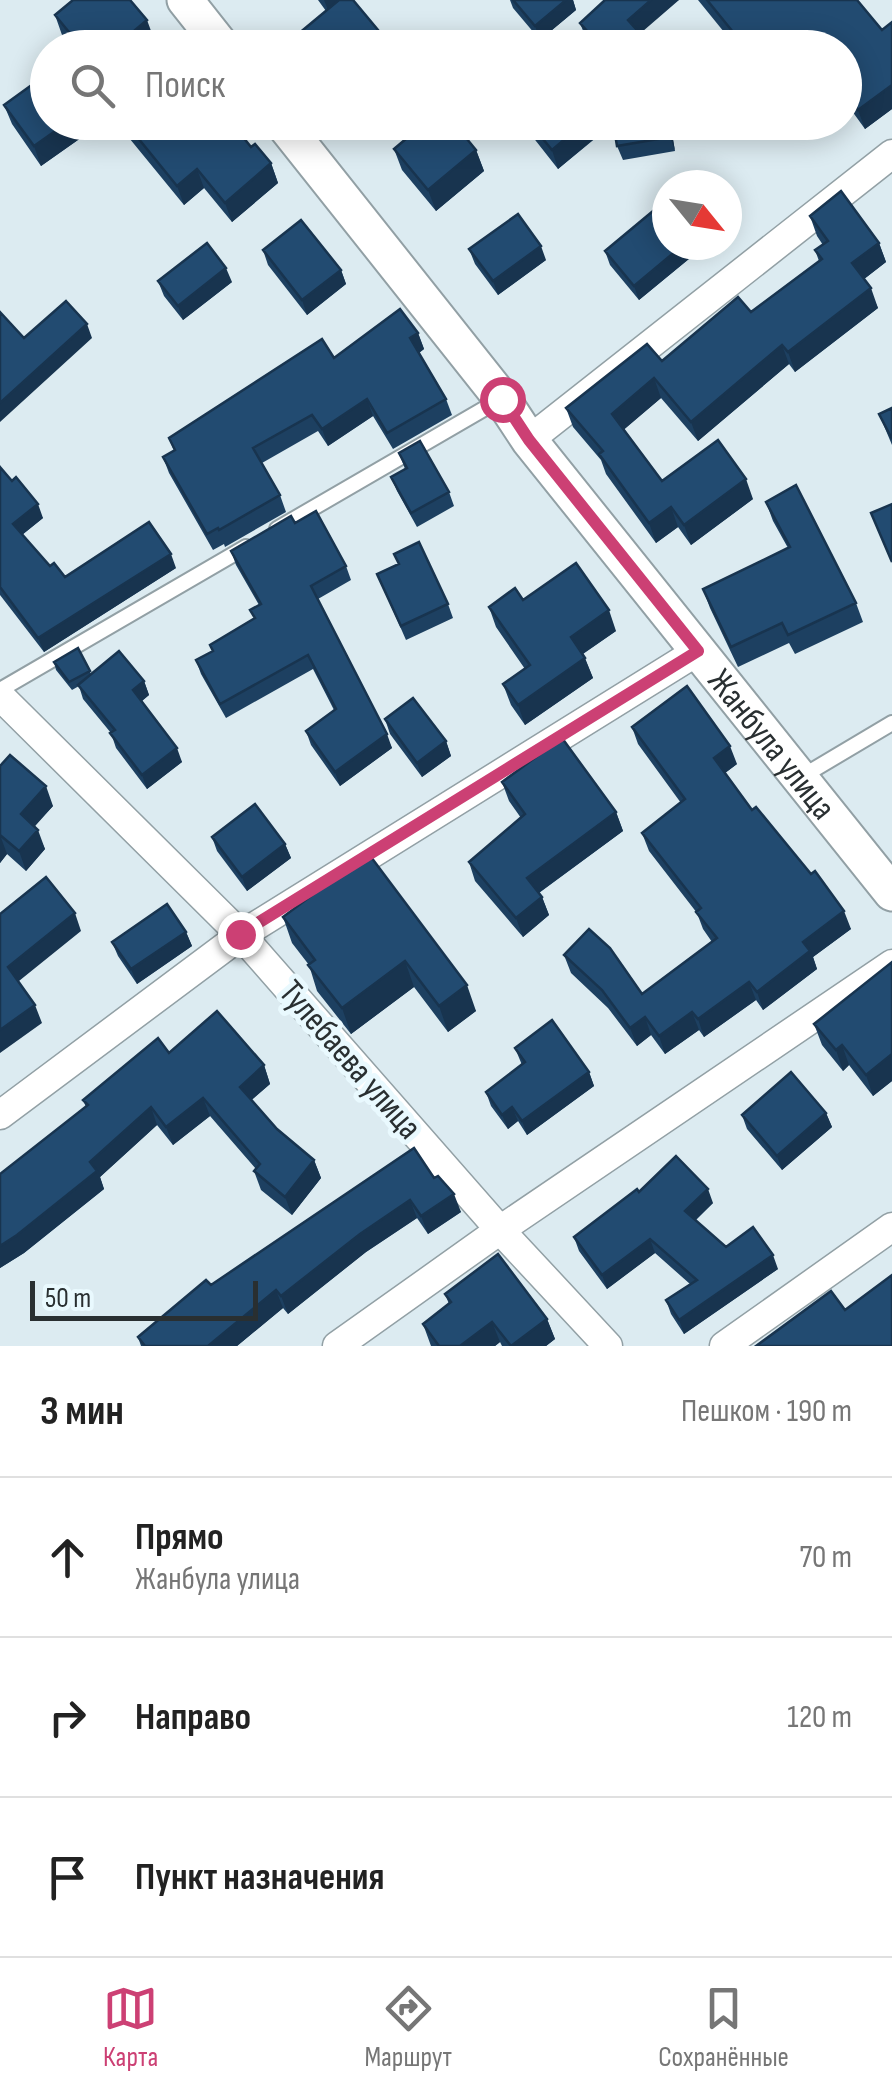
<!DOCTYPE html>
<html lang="ru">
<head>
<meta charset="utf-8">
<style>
	body { margin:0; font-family:"Sofia Sans Condensed",sans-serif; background:#f6f6f6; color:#222 }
	.compass { position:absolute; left:652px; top:170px; width:90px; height:90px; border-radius:50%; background:#fff; box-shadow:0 5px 25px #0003; rotate:120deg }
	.scale { position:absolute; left:30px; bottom:25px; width:228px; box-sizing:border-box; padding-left:10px; border:5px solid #292f31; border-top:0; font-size:28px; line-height:35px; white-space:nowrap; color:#292f31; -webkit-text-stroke:8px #e9f9fe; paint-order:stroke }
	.stop { position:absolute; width:30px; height:30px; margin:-22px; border:8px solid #cc4074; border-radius:50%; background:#fff }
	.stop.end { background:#cc4074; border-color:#fff; box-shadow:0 2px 10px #0008 }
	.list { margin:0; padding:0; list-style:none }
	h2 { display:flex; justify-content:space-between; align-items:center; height:130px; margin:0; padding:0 40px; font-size:42px }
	h2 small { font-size:32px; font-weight:400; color:#767676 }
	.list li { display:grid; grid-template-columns:65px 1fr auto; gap:30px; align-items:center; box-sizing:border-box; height:160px; padding:0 40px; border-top:2px solid #e0e0e0 }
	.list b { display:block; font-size:38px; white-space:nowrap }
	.list p { margin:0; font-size:32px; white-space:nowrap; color:#767676 }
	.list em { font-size:32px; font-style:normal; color:#767676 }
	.icon { flex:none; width:55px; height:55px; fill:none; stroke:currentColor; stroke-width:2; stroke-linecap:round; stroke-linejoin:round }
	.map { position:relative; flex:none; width:892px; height:1346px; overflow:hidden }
	.search { position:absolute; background:#fff; box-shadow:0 5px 25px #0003; left:30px; right:30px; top:30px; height:110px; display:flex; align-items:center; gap:25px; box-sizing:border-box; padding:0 35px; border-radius:55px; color:#767676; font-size:38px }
	.sheet { height:610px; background:#fff }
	nav { display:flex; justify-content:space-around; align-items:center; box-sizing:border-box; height:140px; border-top:2px solid #e0e0e0; background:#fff; font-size:28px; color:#767676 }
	nav a { display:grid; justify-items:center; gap:5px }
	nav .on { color:#cc4074 }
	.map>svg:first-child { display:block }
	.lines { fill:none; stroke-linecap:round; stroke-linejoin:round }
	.service-casing { stroke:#92a0a5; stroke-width:18 }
	.minor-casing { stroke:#92a0a5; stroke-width:31 }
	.tertiary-casing { stroke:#92a0a5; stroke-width:39 }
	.service { stroke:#fff; stroke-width:14 }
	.minor { stroke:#fff; stroke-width:28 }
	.tertiary { stroke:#fff; stroke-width:35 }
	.wall { fill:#1d4061 }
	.shaded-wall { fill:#18344f }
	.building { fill:#224b71; stroke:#18344f; stroke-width:2.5 }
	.route { stroke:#cc4074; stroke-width:12 }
	.labels { text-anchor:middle; stroke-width:10; stroke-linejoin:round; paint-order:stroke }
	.street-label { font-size:35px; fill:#292f31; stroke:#e9f9fe }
</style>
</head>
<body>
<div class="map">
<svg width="892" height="1346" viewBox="0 0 892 1346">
	<rect width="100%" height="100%" fill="#dcebf1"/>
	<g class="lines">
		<defs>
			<path id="service" d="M277 529 501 399
				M0 690 246 547
				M803 776 892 723"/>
			<path id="minor" d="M529 440 892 154
				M0 696 241 935 500 1230 608 1346
				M0 1115 241 935 698 651
				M337 1346 500 1230 892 964
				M724 1346 892 1227"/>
			<g id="tertiary">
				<path d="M185 0 223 48"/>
				<path id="s1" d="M282 122 502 399 529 440 892 893"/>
			</g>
		</defs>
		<!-- service casing -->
		<use href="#service" class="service-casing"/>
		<!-- minor casing -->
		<use href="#minor" class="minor-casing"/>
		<!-- tertiary casing -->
		<use href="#tertiary" class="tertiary-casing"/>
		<!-- service -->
		<use href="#service" class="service"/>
		<!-- minor -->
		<use href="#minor" class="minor"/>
		<!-- tertiary -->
		<use href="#tertiary" class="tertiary"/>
	</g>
	<!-- wall -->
	<path class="wall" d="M318 0H353L393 48H302L297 35 326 11Z
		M510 0H573L576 10 540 40 513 8Z
		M679 0 591 46 587 41 580 23Z
		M698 0H857L882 30 892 22V109L865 129 844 100V48H737Z
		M55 15 154 39 144 48H73L62 35Z
		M4 105 48 122H109L104 126 102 123 41 166 12 124Z
		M116 122H231L251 147 271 163 278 183 232 222 204 188 184 205Z
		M424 122H466L458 129 476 150 484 171 436 211 402 170 394 149 425 124Z
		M521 122H670L675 151 623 160 617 146 614 123 558 169Z
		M667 215 701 249 639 300 610 265 605 251Z
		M810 216 879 243 886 262 864 279 878 308 795 372 789 364 698 441 661 398 624 429 662 481 753 499 691 545 678 527 656 543 606 474 601 460 573 427 566 408 662 361 751 312 819 261 815 250 823 245 817 236Z
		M469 249 546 260 498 295 475 264Z
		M263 250 341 270 346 284 307 315 268 265Z
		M158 281 232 282 183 320 164 296Z
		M418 333 424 349 419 353 446 399 452 415 393 449 373 416 328 446 318 431 262 463 280 495 286 512 225 547 224 544 213 550 169 473 163 457 174 451 169 438 334 358Z
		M892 408V445L879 414Z
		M399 453 449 492 454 506 417 527 397 491 391 477 405 469Z
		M0 467 43 518 22 535 50 566 65 577 176 568 44 652 0 595Z
		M766 502 856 603 863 622 795 654 789 643 738 667 710 608 703 589 788 548 773 521Z
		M295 523 346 566 351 580 318 599 392 748 340 786 311 745 306 731 334 710 313 669 226 718 201 674 196 660 212 651 210 645 254 618 250 610 259 605 236 565 231 551Z
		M398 564 448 604 453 618 406 640 377 574Z
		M523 600 616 631 583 654 593 678 525 725 511 705 503 684 525 669 496 627 489 607Z
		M78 648 91 674 144 681 149 695 142 701 182 762 147 789 116 748 111 733 83 699 79 686 72 690 56 670 54 662Z
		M385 719 446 741 451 756 422 777 390 734Z
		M632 727 737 764 725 773 752 810 851 929 813 957 817 969 763 1010 756 1000 704 1037 699 1030 665 1054 651 1035 637 1046 608 1008 571 973 564 955 642 994 712 942 703 929 697 913 649 851 642 833 681 803 638 744Z
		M0 766 53 806 34 826 45 849 26 871 7 854 0 863Z
		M502 782 616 812 623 831 539 893 542 897 549 915 523 937 475 881 469 862 521 818 509 801Z
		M212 837 285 844 291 858 247 891 217 851Z
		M368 853 476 1011 448 1032 414 987 351 1034 317 991 309 965 292 943 283 917Z
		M186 932 192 946 137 984 118 956 112 942Z
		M892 962V1081L873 1096 849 1065 843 1071 822 1045 814 1024Z
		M515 1048 589 1072 594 1086 527 1135 518 1121 508 1129 491 1106 486 1092 522 1065Z
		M169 1053 264 1065 270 1084 251 1100 277 1129 314 1160 321 1178 292 1215 261 1190 254 1171 256 1169 210 1116 173 1145 157 1125 100 1177 104 1189 24 1253 0 1268V1174L86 1107 83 1100Z
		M826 1113 832 1127 782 1170 747 1129 742 1115Z
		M434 1178 461 1212 428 1234 417 1218 366 1252 288 1314 283 1308 237 1346H141L138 1337 211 1285Z
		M639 1192 713 1203 696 1220 726 1247 778 1269 684 1334 671 1314 666 1300 690 1284 655 1253 607 1289 579 1251 574 1237Z
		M445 1294 547 1319 555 1339 546 1346H502L500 1342 495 1346H431L423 1324 449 1304Z"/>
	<!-- shaded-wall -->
	<path class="shaded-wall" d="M324 0H350L330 15Z
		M566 0H573L576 10 540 40 535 26Z
		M651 0H679L635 38 628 20Z
		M147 20 154 39 144 48H114Z
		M892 85V109L865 129 858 110Z
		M68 122 102 123 41 166 34 146Z
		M449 122H466L453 134Z
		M585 122H614L558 169 552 150Z
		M667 122H670L675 151 670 137Z
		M476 150 484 171 436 211 428 190Z
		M271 163 278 183 232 222 225 203Z
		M197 169 204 188 184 205 177 186Z
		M879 243 886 262 859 283 852 263Z
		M683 245H699L701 249 639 300 634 286Z
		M541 246 546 260 498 295 493 281Z
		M226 268 232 282 183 320 178 306Z
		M341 270 346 284 307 315 302 300Z
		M871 288 878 308 795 372 788 352Z
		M87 324 92 338 0 422V403Z
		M418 333 424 349 416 355 410 338Z
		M782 345 789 364 698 441 691 422Z
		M654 378 661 398 620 433 612 414Z
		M367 399 373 416 328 446 322 429Z
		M746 479 753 499 691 545 684 525Z
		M38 504 43 518 18 538 13 524Z
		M671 507 678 527 656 543 649 523Z
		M171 554 176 568 44 652 38 638Z
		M609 610 616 631 578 657 571 637Z
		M585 658 593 678 525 725 518 705Z
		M144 681 149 695 138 704 133 690Z
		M387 734 392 748 340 786 335 772Z
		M446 741 451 756 422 777 417 763Z
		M730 746 737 764 721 776 714 758Z
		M177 748 182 762 147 789 142 775Z
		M46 786 53 806 28 834 21 814Z
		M616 812 623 831 533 897 527 878Z
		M38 830 45 849 26 871 19 851Z
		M0 835 7 854 0 863Z
		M285 844 291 858 247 891 242 877Z
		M542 897 549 915 523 937 516 918Z
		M844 911 851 929 813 957 817 969 763 1010 757 992 803 942Z
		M75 913 81 931 14 985 8 967Z
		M186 932 192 946 137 984 131 969Z
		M405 961 414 987 351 1034 342 1008Z
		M749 982 756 1000 704 1037 698 1019Z
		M467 985 476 1011 448 1032 439 1006Z
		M35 1005 42 1023 0 1053V1030Z
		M692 1012 699 1030 665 1054 659 1036Z
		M645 1017 651 1035 637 1046 630 1028Z
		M842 1045 849 1065 843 1071 836 1050Z
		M892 1054V1081L873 1096 866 1075Z
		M264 1065 270 1084 246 1105 240 1087Z
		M589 1072 594 1086 527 1135 522 1121Z
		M203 1098 210 1116 173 1145 166 1127Z
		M151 1107 157 1125 100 1177 104 1189 24 1253 0 1268V1246Z
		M512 1107 518 1121 508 1129 502 1115Z
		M826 1113 832 1127 782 1170 777 1156Z
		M314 1160 321 1178 292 1215 285 1197Z
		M708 1189 713 1203 690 1225 685 1211Z
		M454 1194 461 1212 428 1234 421 1216Z
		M410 1200 417 1218 366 1252 288 1314 281 1296 360 1234Z
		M650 1239 655 1253 607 1289 602 1275Z
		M773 1255 778 1269 684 1334 679 1320Z
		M276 1290 283 1308 237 1346H208Z
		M547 1319 555 1339 546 1346H511Z
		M492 1322 500 1342 495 1346H460Z"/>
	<!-- building -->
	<path class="building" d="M73 0H130L147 20 114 48H82L55 15Z
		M339 0H353L393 48H308L297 35Z
		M513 0H566L535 26Z
		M605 0H651L628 20 653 48H589L596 41 580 23Z
		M707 0H857L882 30 892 22V85L858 110 844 91V48H813L809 42 801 48H746Z
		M48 79V122H68L34 146 4 105 33 84 36 89Z
		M125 122H231L251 147 255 144 271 163 225 203 197 169 177 186Z
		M426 122H453L476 150 428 190 394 149Z
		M529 122H585L552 150Z
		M613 122H667L670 137 617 146Z
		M841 191 879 243 852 263 871 288 788 352 782 345 691 422 654 378 612 414 662 481 718 440 746 479 684 525 671 507 649 523 599 454 603 451 566 408 647 344 662 361 738 297 751 312 822 259 815 250 828 241 810 216Z
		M659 206 667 215V245H683L634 286 605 251Z
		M518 214 541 246 493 281 469 249Z
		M301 220 341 270 302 300 263 250Z
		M207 243 226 268 178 306 158 281Z
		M66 301 87 324 0 403V312L24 338Z
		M400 309 418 333 410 338 446 399 387 433 367 399 322 429 312 415 253 448 280 495 219 530 218 528 207 534 163 457 175 450 169 438 322 339 334 358Z
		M892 408V439L879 414Z
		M420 441 449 492 411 513 391 477 407 468 399 453Z
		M0 467 12 481 16 477 38 504 13 524 50 566 54 563 65 577 149 522 171 554 38 638 0 587Z
		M796 485 856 603 788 635 782 623 731 647 703 589 790 547 766 502Z
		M892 504V562L871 513Z
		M316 511 346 566 311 586 387 734 335 772 306 731 336 709 308 655 220 704 196 660 213 651 210 645 255 618 250 610 261 604 231 551 291 516 295 523Z
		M419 542 448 604 401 626 377 574 399 564 394 554Z
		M576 563 609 610 571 637 585 658 518 705 503 684 530 665 489 607 515 588 523 600Z
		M78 648 90 671 69 682 54 662Z
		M119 651 144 681 133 690 177 748 142 775 110 733 115 730 78 685Z
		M687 686 730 746 714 758 752 810 756 807 811 874 815 871 844 911 803 942 810 951 757 992 749 982 698 1019 692 1012 659 1036 645 1017 630 1028 602 990 564 955 589 929 610 948 642 994 717 938 696 912 701 908 642 833 685 799 632 727Z
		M413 698 446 741 417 763 385 719Z
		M562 738 616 812 527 878 542 897 516 918 469 862 525 814 502 782Z
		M10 755 46 786 21 814 38 830 19 851 0 835V766Z
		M255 804 285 844 242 877 212 837Z
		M368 853 467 985 439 1006 405 961 342 1008 308 965 315 960 283 917Z
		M46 877 75 913 8 967 35 1005 0 1030V914Z
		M167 904 186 932 131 969 112 942Z
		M892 962V1054L866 1075 842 1045 836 1050 814 1024Z
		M217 1011 264 1065 240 1087 277 1129 314 1160 285 1197 254 1171 260 1164 203 1098 166 1127 151 1107 90 1162 97 1171 17 1235 0 1246V1174L88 1105 83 1100 158 1038 169 1053Z
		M552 1020 589 1072 522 1121 512 1107 502 1115 486 1092 525 1062 515 1048Z
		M791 1072 826 1113 777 1156 742 1115Z
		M414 1148 434 1178 438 1176 454 1194 421 1216 410 1200 360 1234 281 1296 276 1290 208 1346H145L138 1337 206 1280 211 1285Z
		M676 1156 708 1189 685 1211 726 1247 753 1227 773 1255 679 1320 666 1300 697 1280 650 1239 602 1275 574 1237 637 1189 639 1192Z
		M498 1254 547 1319 511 1346 492 1322 460 1346H439L423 1324 451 1302 445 1294Z
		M892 1275V1346H756L831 1291 845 1310Z"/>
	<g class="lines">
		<!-- route -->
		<path class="route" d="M240 934 698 651 529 440 502 399"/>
	</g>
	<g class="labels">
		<!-- street labels -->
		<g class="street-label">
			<text dy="12" stroke="none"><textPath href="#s1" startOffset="792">Жанбула улица</textPath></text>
			<text transform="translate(351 1059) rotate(49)" y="12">Тулебаева улица</text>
		</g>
	</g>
</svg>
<svg class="compass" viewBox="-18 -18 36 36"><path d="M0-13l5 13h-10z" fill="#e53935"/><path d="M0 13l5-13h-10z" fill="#767676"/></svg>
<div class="scale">50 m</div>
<div class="stop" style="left:502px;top:399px"></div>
<div class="stop end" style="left:240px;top:934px"></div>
<div class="search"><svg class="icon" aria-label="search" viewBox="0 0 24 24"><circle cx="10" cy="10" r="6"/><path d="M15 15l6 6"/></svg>Поиск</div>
</div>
<section class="sheet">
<h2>3 мин<small>Пешком · 190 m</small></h2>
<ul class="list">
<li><svg class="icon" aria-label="ahead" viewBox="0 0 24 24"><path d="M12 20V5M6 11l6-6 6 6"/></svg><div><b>Прямо</b><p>Жанбула улица</p></div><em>70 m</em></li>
<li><svg class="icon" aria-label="right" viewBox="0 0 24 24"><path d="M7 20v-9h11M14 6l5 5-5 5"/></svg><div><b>Направо</b></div><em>120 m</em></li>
<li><svg class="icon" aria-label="arrive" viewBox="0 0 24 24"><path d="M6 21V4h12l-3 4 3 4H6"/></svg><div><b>Пункт назначения</b></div></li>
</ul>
</section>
<nav>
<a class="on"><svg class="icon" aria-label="map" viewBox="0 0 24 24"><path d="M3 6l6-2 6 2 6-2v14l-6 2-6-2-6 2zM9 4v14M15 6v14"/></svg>Карта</a>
<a><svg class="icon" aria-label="directions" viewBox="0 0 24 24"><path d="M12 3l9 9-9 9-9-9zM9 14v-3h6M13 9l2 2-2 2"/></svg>Маршрут</a>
<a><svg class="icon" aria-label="saved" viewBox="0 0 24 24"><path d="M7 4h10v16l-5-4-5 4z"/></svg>Сохранённые</a>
</nav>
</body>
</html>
